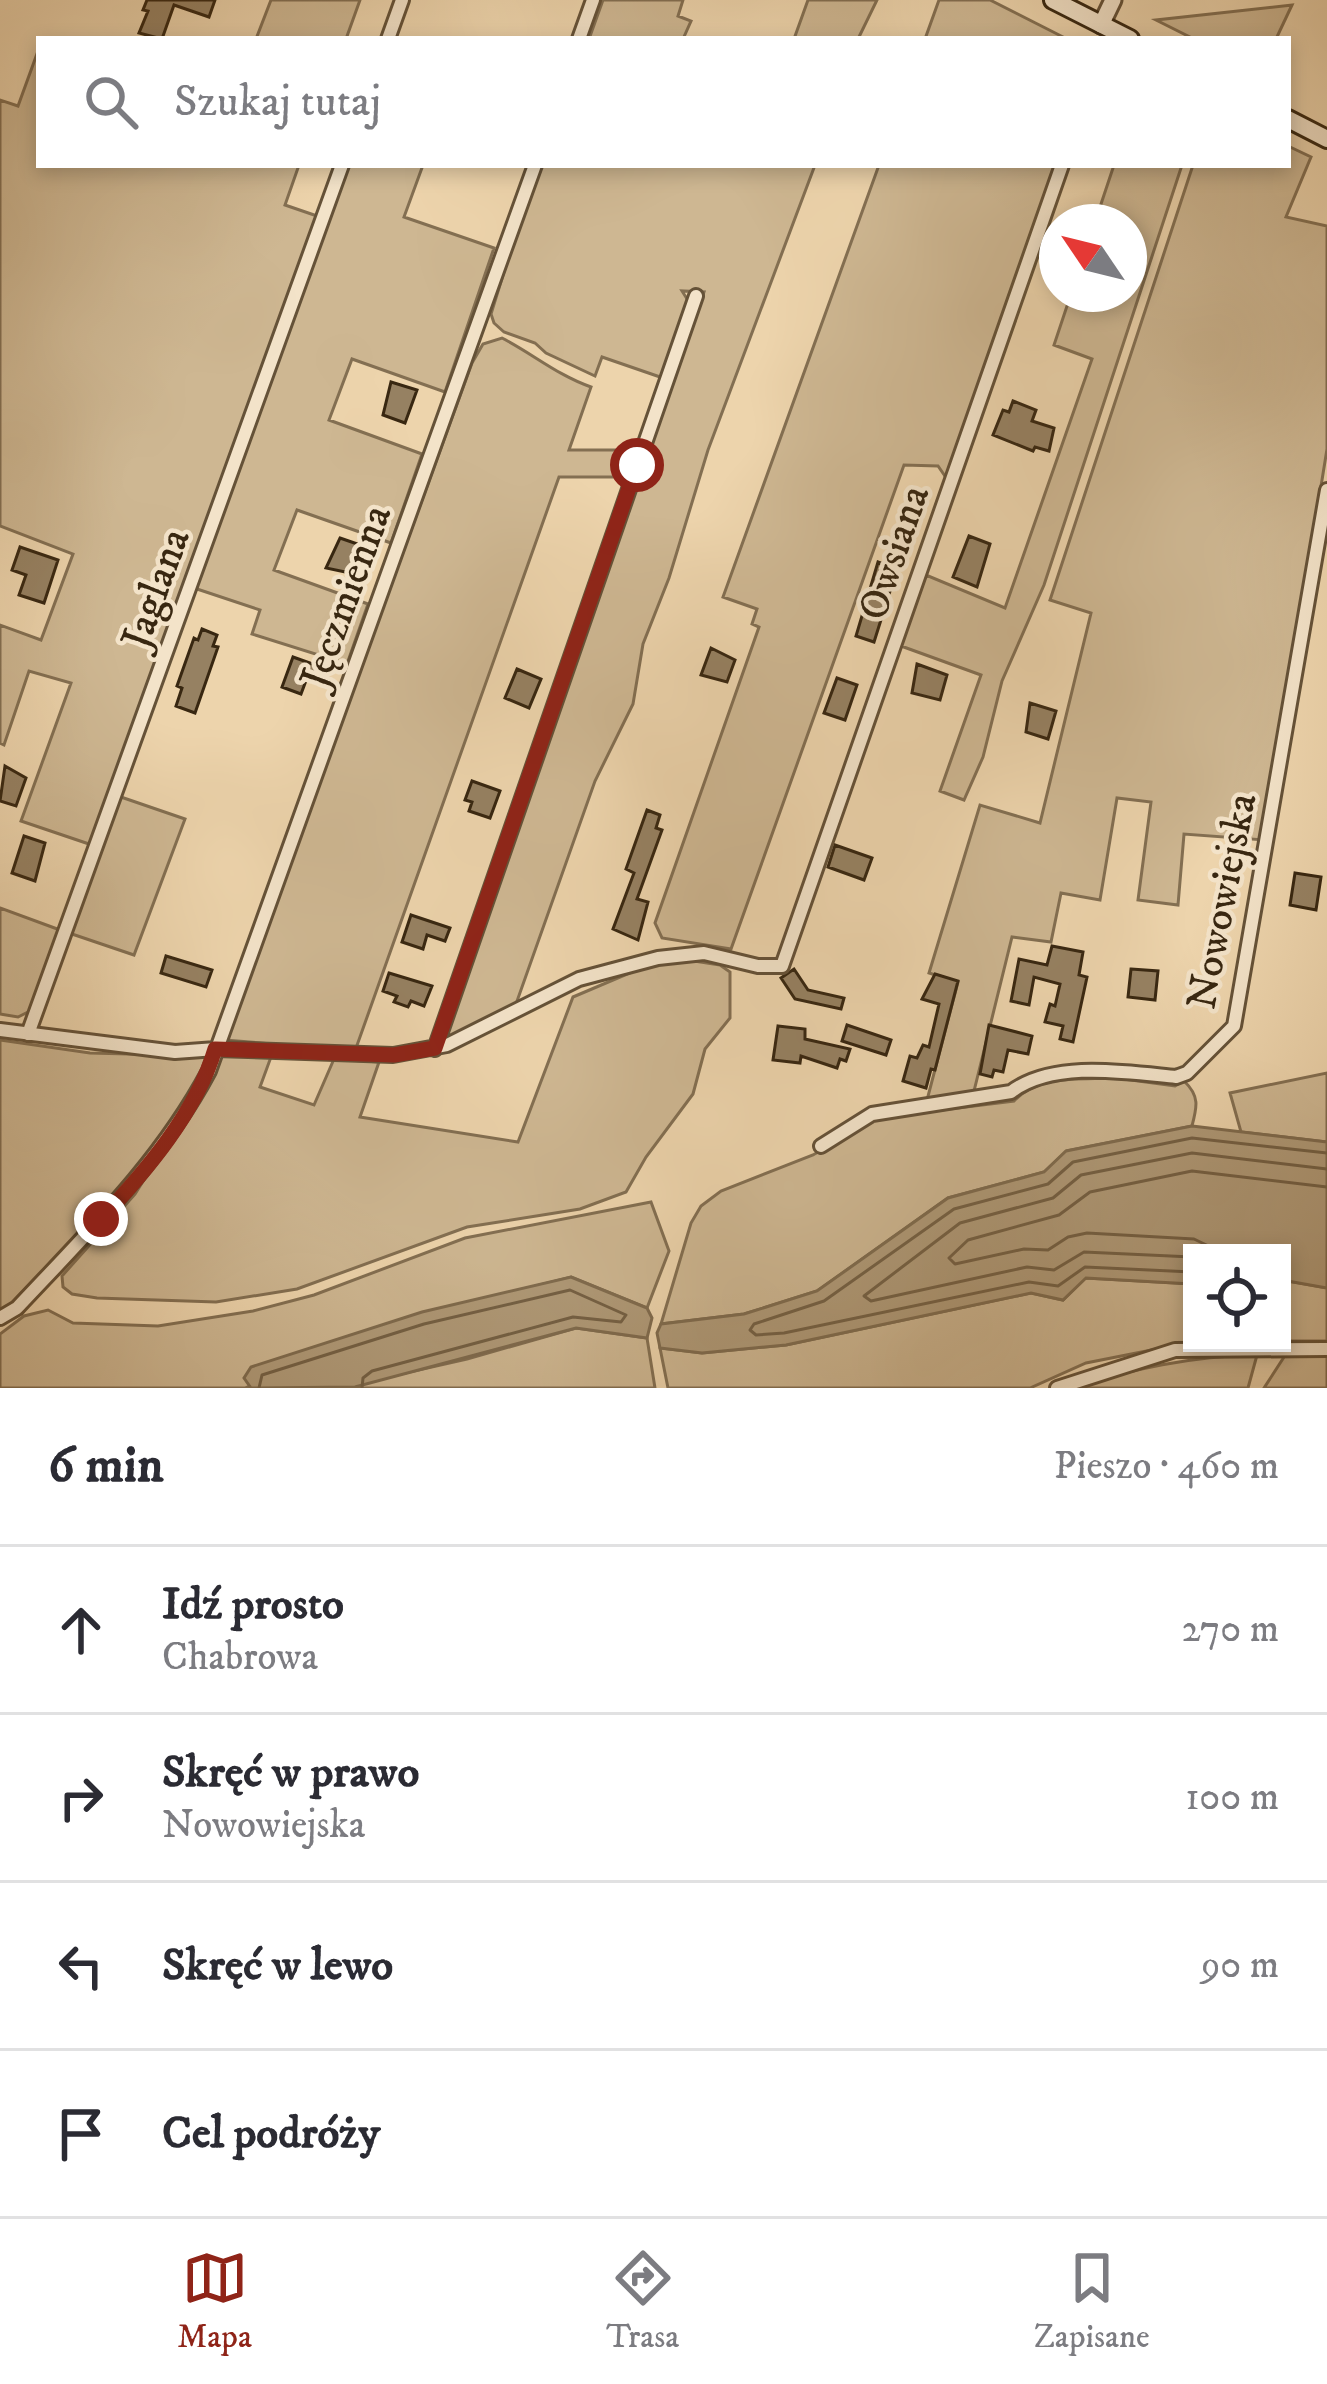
<!DOCTYPE html>
<html lang="pl">
<head>
<meta charset="utf-8">
<style>
	body { margin:0; font-family:"IM FELL DW Pica",serif; background:#f2f2f3; color:#2b2b33 }
	.controls { position:absolute; right:36px; bottom:36px; display:grid; overflow:hidden; border-radius:0px; box-shadow:0 6px 18px #0003 }
	.controls button { width:108px; height:108px; display:grid; place-items:center; padding:0; border:0; border-bottom:3px solid #e1e1e2; background:#fff; color:#2b2b33; font:60px sans-serif }
	.compass { position:absolute; left:1039px; top:204px; width:108px; height:108px; border-radius:50%; background:#fff; box-shadow:0 6px 18px #0003; rotate:305deg }
	.stop { position:absolute; width:36px; height:36px; margin:-27px; border:9px solid #8f2418; border-radius:50%; background:#fff }
	.stop.end { background:#8f2418; border-color:#fff; box-shadow:0 3px 12px #0008 }
	.list { margin:0; padding:0; list-style:none }
	h2 { display:flex; justify-content:space-between; align-items:center; height:156px; margin:0; padding:0 48px; font-size:51px }
	h2 small { font-size:39px; font-weight:400; color:#7c7c81 }
	.list li { display:grid; grid-template-columns:78px 1fr auto; gap:36px; align-items:center; box-sizing:border-box; height:168px; padding:0 48px; border-top:3px solid #e1e1e2 }
	.list b { display:block; font-size:45px; white-space:nowrap }
	.list p { margin:0; font-size:39px; white-space:nowrap; color:#7c7c81 }
	.list em { font-size:39px; font-style:normal; color:#7c7c81 }
	.icon { flex:none; width:66px; height:66px; fill:none; stroke:currentColor; stroke-width:2; stroke-linecap:round; stroke-linejoin:round }
	.map { position:relative; flex:none; width:1327px; height:1388px; overflow:hidden }
	.search { position:absolute; background:#fff; box-shadow:0 6px 18px #0003; left:36px; right:36px; top:36px; height:132px; display:flex; align-items:center; gap:30px; box-sizing:border-box; padding:0 42px; border-radius:0px; color:#7c7c81; font-size:45px }
	.sheet { height:828px; background:#fff }
	nav { display:flex; justify-content:space-around; align-items:center; box-sizing:border-box; height:168px; border-top:3px solid #e1e1e2; background:#fff; font-size:33px; color:#7c7c81 }
	nav a { display:grid; justify-items:center; gap:6px }
	nav .on { color:#8f2418 }
	.map>svg:first-child { display:block }
	.green { fill:#ceb792; stroke:#836f52; stroke-width:3 }
	.water { fill:#af9977; stroke:#7f6b4e; stroke-width:3 }
	.lines { fill:none; stroke-linecap:round; stroke-linejoin:round }
	.shore { stroke:#746044; stroke-width:3 }
	.building { fill:#968162; stroke:#382711; stroke-width:3 }
	.minor-casing { stroke:#655238; stroke-width:18 }
	.tertiary-casing { stroke:#655238; stroke-width:21 }
	.secondary-casing { stroke:#382711; stroke-width:22 }
	.minor { stroke:#f3e3c9; stroke-width:12 }
	.tertiary { stroke:#f3e3c9; stroke-width:15 }
	.secondary { stroke:#f3e3c9; stroke-width:16 }
	.route { stroke:#8f2418; stroke-width:15 }
	.labels { text-anchor:middle; stroke-width:9; stroke-linejoin:round; paint-order:stroke }
	.street-label { font-size:42px; fill:#382711; stroke:#f3e3c9 }
</style>
</head>
<body>
<div class="map">
<svg width="1327" height="1388" viewBox="0 0 1327 1388">
	<rect width="100%" height="100%" fill="#edd4ac"/>
	<filter id="stains"><feTurbulence type="fractalNoise" baseFrequency=".00167" numOctaves="4"/><feColorMatrix values="0 0 0 0 .2 0 0 0 0 .09 0 0 0 0 .02 0 0 0 .5 -.17"/></filter>
	<radialGradient id="worn" r=".72"><stop offset=".6" stop-color="#630" stop-opacity="0"/><stop offset="1" stop-color="#630" stop-opacity=".3"/></radialGradient>
	<!-- green -->
	<path class="green" d="M271 0H360L346 39H256Z
		M603 0H683L678 16 691 21 683 39H589Z
		M808 0H877L858 39H794Z
		M939 0H990L1067 39H925Z
		M1292 5 1276 39H1194L1156 20Z
		M38 51 39 165H299L285 205 320 217 92 845 21 821 71 683 29 671 4 745 0 743V625L41 640 73 554 0 526V100L18 106Z
		M1288 146 1311 157 1286 217 1327 226V449L1264 840 1184 834 1178 905 1138 900 1151 802 1117 798 1100 900 1061 893 1051 942 1012 937 974 1091 927 1100 958 982 929 973 980 805 1040 823 1091 613 1050 600 1193 165H1288Z
		M346 165H423L404 217 494 248 445 392 352 359 329 420 422 454 391 543 297 510 274 570 368 604 347 664 252 634 260 610 194 588Z
		M542 165H815L708 450 669 578 643 644 633 704 595 781 516 1004 441 1042 704 292 682 291 689 302 663 378 602 357 595 376 546 353 535 343 504 332 494 323 491 314 525 204Z
		M879 165H1057L947 479 938 466 904 465 731 949 662 938 655 923 759 627 752 624 757 609 723 597Z
		M1114 165H1182L1044 585 1002 681 983 757 964 800 940 791 981 675 901 646 926 575 1005 608 1092 359 1054 345 1071 294H1129V222H1095Z
		M502 338C533 354 557 375 591 387L569 450H625L615 477H559L355 1051 225 1040 472 363 483 344Z
		M118 796 185 819 134 955 69 933Z
		M0 908 60 930 30 1011 18 1017 0 1014Z
		M694 961 720 965 730 972V1018L705 1049 693 1094 646 1157 626 1192 580 1209 467 1227 297 1289 216 1302 97 1298 72 1294 63 1287 62 1276 135 1194 222 1055 271 1057 260 1087 314 1105 334 1059 379 1062 360 1117 518 1142 573 997 653 963Z
		M0 1040 90 1053 207 1056 200 1082 125 1187 0 1315Z
		M1327 1073V1142L1241 1132 1230 1093Z
		M1116 1078 1175 1086 1184 1081C1200 1096 1197 1107 1192 1126L1067 1151 1044 1172 948 1198 817 1291 744 1314 661 1324 691 1223 701 1206 721 1191 813 1155 877 1118 1014 1101C1039 1074 1081 1080 1116 1078Z
		M651 1202 669 1251 647 1308 571 1277 469 1303 248 1387 251 1388H0V1334L24 1316 48 1310 73 1323 158 1326 253 1311 314 1295 465 1238Z
		M1085 1278 1192 1284V1342L1086 1363 1030 1388H668L660 1348 702 1353 786 1345 1031 1293 1063 1300Z
		M1282 1280 1327 1288V1341H1282Z
		M576 1328 647 1338 655 1388H339L467 1359Z
		M1286 1354 1327 1355V1388H1264Z
		M1257 1355 1248 1388H1070C1133 1369 1191 1356 1257 1355Z"/>
	<!-- water -->
	<path class="water" d="M1192 1126 1327 1142V1288L1282 1280V1253H1192V1284L1086 1278 1063 1300 1031 1293 786 1345 702 1353 660 1348 657 1333 661 1324 744 1314 817 1291 948 1198 1044 1172 1066 1151Z
		M571 1277 647 1308 652 1318 647 1338 576 1328 355 1387 251 1388 244 1378 251 1367 422 1312Z"/>
	<g class="lines">
		<!-- shore -->
		<path class="shore" d="M1223 1253 1194 1239 1087 1233 1068 1237 1048 1250 1024 1249 955 1264 949 1258 968 1240 1059 1215 1090 1192 1192 1171 1327 1187
			M1192 1257 1084 1252 1054 1270 1027 1267 871 1301 864 1296 960 1223 1053 1198 1081 1175 1192 1153 1327 1169
			M1192 1272 1085 1267 1058 1286 1029 1282 784 1333 756 1335 750 1330 754 1324 824 1301 954 1209 1048 1184 1073 1162 1192 1138 1327 1153
			M259 1388 262 1375 424 1324 570 1290 626 1315 621 1322 573 1317 372 1371 363 1378 362 1388"/>
	</g>
	<!-- building -->
	<path class="building" d="M147 0H215L209 17 174 5 162 39 139 33 148 11 143 10Z
		M391 382 417 390 405 423 383 415Z
		M1013 401 1036 410 1032 421 1054 428 1049 451 1035 447 1033 451 993 435 1003 410 1009 412Z
		M969 536 990 544 977 587 953 577Z
		M340 538 366 547 359 567 353 565 350 573 326 568Z
		M20 547 58 560 44 603 19 595 26 575 12 570Z
		M878 562 897 569 874 642 856 636Z
		M202 629 217 635 213 646 218 647 195 713 176 706 182 688 177 686 194 638 198 640Z
		M711 648 735 660 727 682 701 675Z
		M293 657 321 667 316 681 307 678 301 694 282 687Z
		M917 664 947 675 940 700 912 693Z
		M517 669 541 679 529 708 505 698Z
		M837 678 857 685 845 720 824 713Z
		M1030 703 1056 711 1048 739 1026 732Z
		M5 766 26 778 16 806 0 801Z
		M472 781 500 791 490 818 469 811 472 802 465 800Z
		M647 810 660 815 656 828 662 830 637 899 648 902 638 940 613 929 634 873 626 869Z
		M24 836 45 843 35 881 12 873Z
		M835 845 872 858 864 880 828 867Z
		M1295 873 1321 877 1316 910 1290 905Z
		M411 915 450 928 445 941 427 935 423 949 402 942Z
		M1052 946 1083 952 1079 975 1087 977 1073 1042 1060 1039 1063 1026 1045 1022 1050 1004 1055 1006 1060 984 1034 977 1029 1005 1011 1001 1019 959 1047 965Z
		M166 956 212 970 206 987 161 973Z
		M794 969 808 990 844 998 841 1009 795 999 781 978Z
		M1131 969 1158 971 1155 1000 1128 997Z
		M389 973 432 986 424 1006 411 1001 408 1007 394 1002 397 996 383 991Z
		M935 974 958 981 935 1070 931 1069 926 1088 903 1081 910 1056 917 1058 923 1045 929 1047 939 1004 922 999Z
		M847 1025 891 1040 886 1055 842 1041Z
		M989 1025 1032 1036 1028 1054 1008 1050 1003 1072 994 1070 992 1077 980 1074Z
		M778 1026 805 1029V1039L850 1049 846 1061 840 1059 837 1068 801 1056 800 1063 773 1060Z"/>
	<g class="lines">
		<defs>
			<path id="minor" d="M388 39 402 0
				M579 39 593 0
				M0 1030 175 1052 216 1049 393 1055 447 1045 579 979 658 958 704 953 758 966H782L1062 165
				M28 1034 342 165
				M435 1049 696 296
				M821 1146 872 1114 1011 1092C1053 1060 1126 1072 1176 1077L1187 1073 1234 1026 1327 490
				M0 1318 17 1308C87 1233 160 1163 209 1071L535 165
				M1057 1388 1175 1350 1327 1349"/>
			<path id="tertiary" d="M1101 25 1113 0"/>
			<path id="secondary" d="M1053 0 1130 39
				M1288 119 1327 139"/>
		</defs>
		<!-- minor casing -->
		<use href="#minor" class="minor-casing"/>
		<!-- tertiary casing -->
		<use href="#tertiary" class="tertiary-casing"/>
		<!-- secondary casing -->
		<use href="#secondary" class="secondary-casing"/>
		<!-- minor -->
		<use href="#minor" class="minor"/>
		<!-- tertiary -->
		<use href="#tertiary" class="tertiary"/>
		<!-- secondary -->
		<use href="#secondary" class="secondary"/>
	</g>
	<g class="lines">
		<!-- route -->
		<path class="route" d="M101 1219C146 1171 196 1113 215 1049L394 1055 435 1048 637 465"/>
	</g>
	<g class="labels">
		<!-- street labels -->
		<g class="street-label">
			<text transform="translate(892 552) rotate(-71)" y="15">Owsiana</text>
			<text transform="translate(154 588) rotate(-70)" y="15">Jaglana</text>
			<text transform="translate(344 596) rotate(-70)" y="15">Jęczmienna</text>
			<text transform="translate(1220 901) rotate(-79)" y="15">Nowowiejska</text>
		</g>
	</g>
	<rect width="100%" height="100%" filter="url(#stains)"/>
	<rect width="100%" height="100%" fill="url(#worn)"/>
</svg>
<div class="controls">
<button><svg class="icon" aria-label="locate" viewBox="0 0 24 24"><circle cx="12" cy="12" r="6"/><path d="M12 2v4M12 18v4M2 12h4M18 12h4"/></svg></button>
</div>
<svg class="compass" viewBox="-18 -18 36 36"><path d="M0-13l5 13h-10z" fill="#e53935"/><path d="M0 13l5-13h-10z" fill="#7c7c81"/></svg>
<div class="stop" style="left:637px;top:465px"></div>
<div class="stop end" style="left:101px;top:1219px"></div>
<div class="search"><svg class="icon" aria-label="search" viewBox="0 0 24 24"><circle cx="10" cy="10" r="6"/><path d="M15 15l6 6"/></svg>Szukaj tutaj</div>
</div>
<section class="sheet">
<h2>6 min<small>Pieszo · 460 m</small></h2>
<ul class="list">
<li><svg class="icon" aria-label="ahead" viewBox="0 0 24 24"><path d="M12 20V5M6 11l6-6 6 6"/></svg><div><b>Idź prosto</b><p>Chabrowa</p></div><em>270 m</em></li>
<li><svg class="icon" aria-label="right" viewBox="0 0 24 24"><path d="M7 20v-9h11M14 6l5 5-5 5"/></svg><div><b>Skręć w prawo</b><p>Nowowiejska</p></div><em>100 m</em></li>
<li><svg class="icon" aria-label="left" viewBox="0 0 24 24"><path d="M17 20v-9H6M10 6l-5 5 5 5"/></svg><div><b>Skręć w lewo</b></div><em>90 m</em></li>
<li><svg class="icon" aria-label="arrive" viewBox="0 0 24 24"><path d="M6 21V4h12l-3 4 3 4H6"/></svg><div><b>Cel podróży</b></div></li>
</ul>
</section>
<nav>
<a class="on"><svg class="icon" aria-label="map" viewBox="0 0 24 24"><path d="M3 6l6-2 6 2 6-2v14l-6 2-6-2-6 2zM9 4v14M15 6v14"/></svg>Mapa</a>
<a><svg class="icon" aria-label="directions" viewBox="0 0 24 24"><path d="M12 3l9 9-9 9-9-9zM9 14v-3h6M13 9l2 2-2 2"/></svg>Trasa</a>
<a><svg class="icon" aria-label="saved" viewBox="0 0 24 24"><path d="M7 4h10v16l-5-4-5 4z"/></svg>Zapisane</a>
</nav>
</body>
</html>
